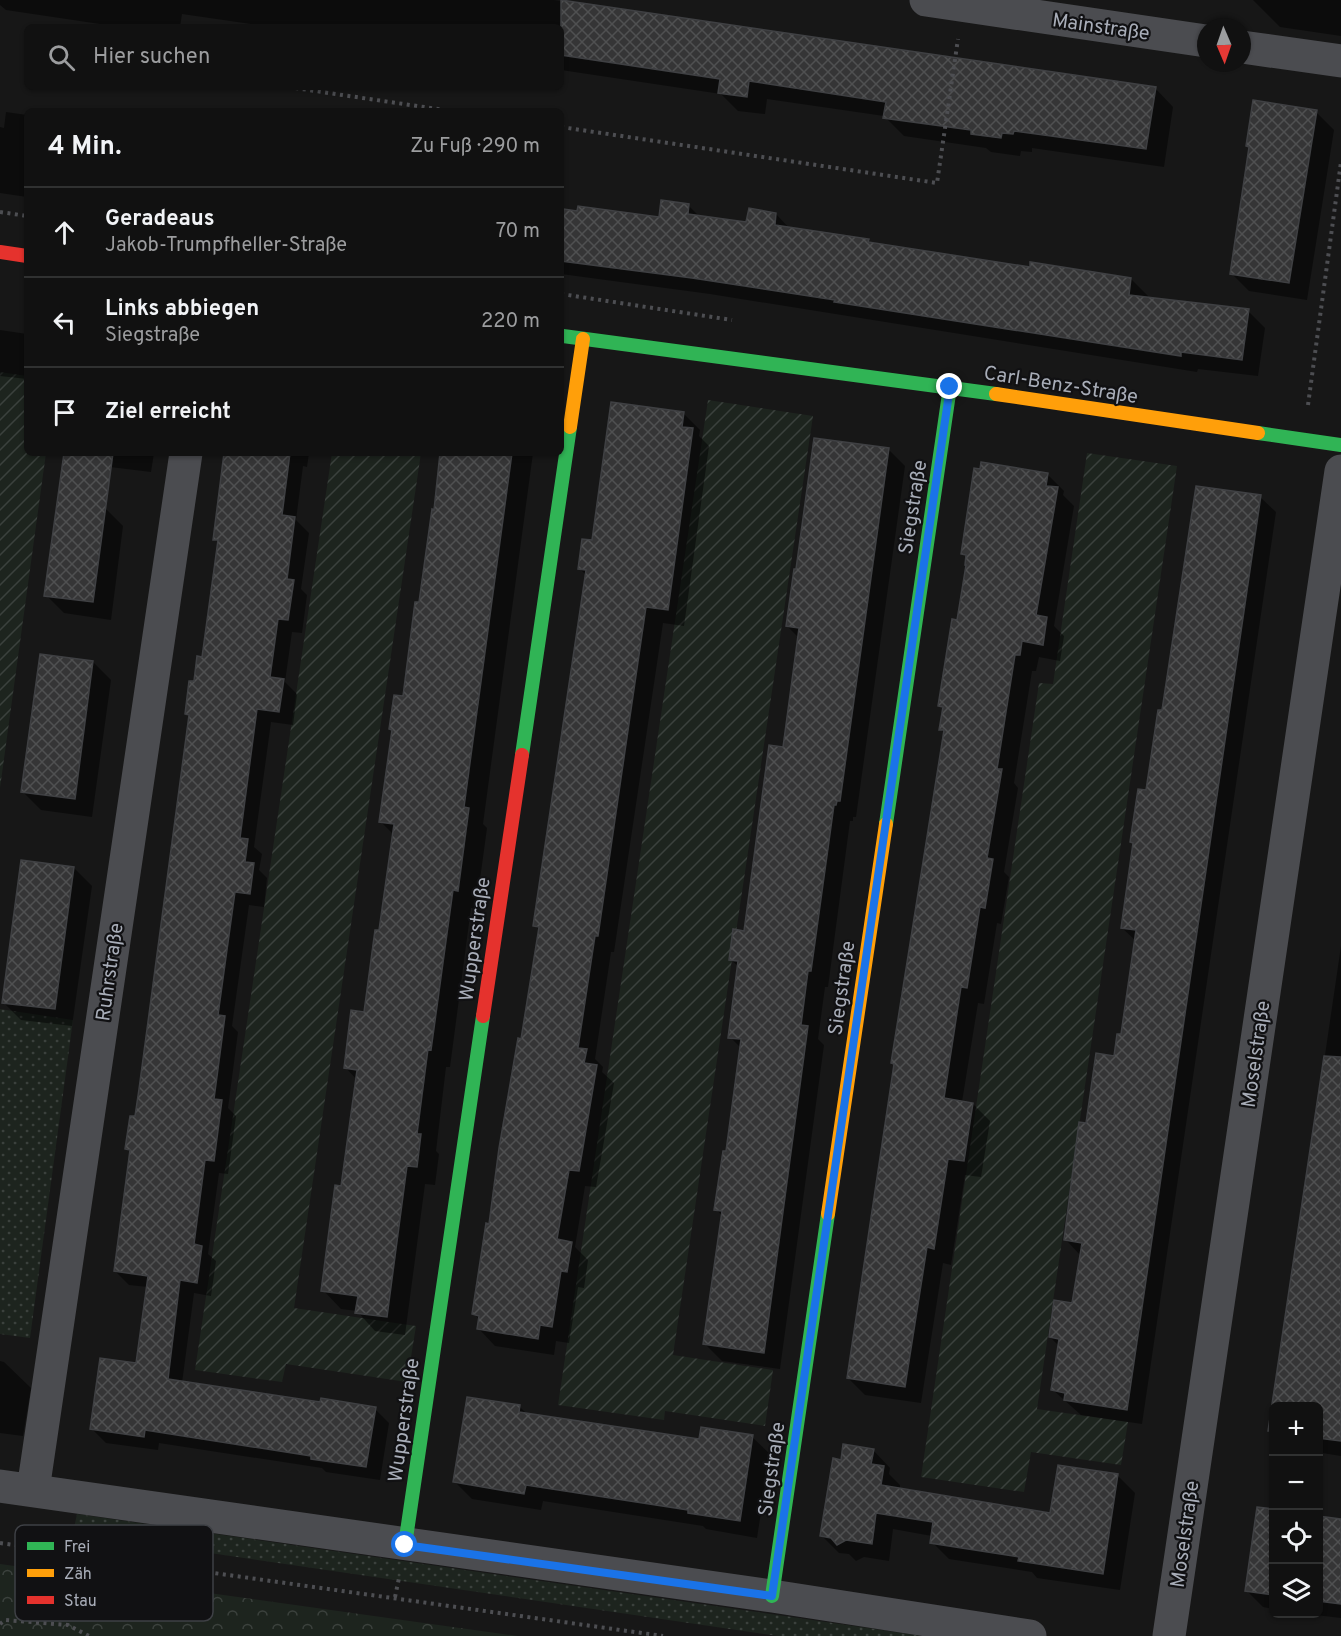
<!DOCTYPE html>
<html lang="de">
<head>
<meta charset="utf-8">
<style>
	body { margin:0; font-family:Overpass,sans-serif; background:#1e1f1f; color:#f1f3f6 }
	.controls { position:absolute; right:18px; bottom:18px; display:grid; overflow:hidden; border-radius:9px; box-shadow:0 2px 4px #0004 }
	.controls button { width:54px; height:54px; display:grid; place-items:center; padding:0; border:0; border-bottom:2px solid #303131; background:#111; color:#f1f3f6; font:30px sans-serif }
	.compass { position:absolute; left:1197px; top:18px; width:54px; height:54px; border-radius:50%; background:#111; box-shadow:0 2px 4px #0004; rotate:178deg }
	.stop { position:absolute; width:18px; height:18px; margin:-14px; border:4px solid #1a73e8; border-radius:50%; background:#fff }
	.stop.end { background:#1a73e8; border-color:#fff; box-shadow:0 2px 6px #0008 }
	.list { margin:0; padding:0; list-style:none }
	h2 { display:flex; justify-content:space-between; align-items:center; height:78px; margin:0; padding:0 24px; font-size:26px }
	h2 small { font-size:20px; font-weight:400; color:#9c9d9f }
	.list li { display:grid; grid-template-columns:39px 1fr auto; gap:18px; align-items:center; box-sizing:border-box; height:90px; padding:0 24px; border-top:2px solid #303131 }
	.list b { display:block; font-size:22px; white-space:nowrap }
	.list p { margin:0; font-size:20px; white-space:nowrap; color:#9c9d9f }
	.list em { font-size:20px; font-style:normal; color:#9c9d9f }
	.icon { flex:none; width:33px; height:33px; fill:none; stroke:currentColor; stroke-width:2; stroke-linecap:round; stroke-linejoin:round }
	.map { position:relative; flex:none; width:1341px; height:1636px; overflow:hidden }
	.search { position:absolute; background:#111; box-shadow:0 2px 4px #0004; left:24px; top:24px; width:540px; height:66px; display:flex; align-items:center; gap:15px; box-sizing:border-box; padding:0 21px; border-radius:9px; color:#9c9d9f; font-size:22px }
	.panel { position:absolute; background:#111; box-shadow:0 2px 4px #0004; left:24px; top:108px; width:540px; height:348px; border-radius:9px }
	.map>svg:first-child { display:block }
	.grass { fill:url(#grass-dots) }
	.park { fill:url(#park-crowns) }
	.garden { fill:url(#garden-furrows) }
	.shadow { fill:#0007 }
	.building { fill:url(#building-cross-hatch); stroke:#3f4043; stroke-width:1.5 }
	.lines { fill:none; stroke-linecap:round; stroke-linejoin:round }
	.path { stroke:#4d4e52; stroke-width:4; stroke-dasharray:3 4.5; stroke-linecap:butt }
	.street { stroke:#4b4c50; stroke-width:33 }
	.fast { stroke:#30b455; stroke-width:14 }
	.slow { stroke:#ff9f0a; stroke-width:14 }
	.jam { stroke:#e5322d; stroke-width:14 }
	.route { stroke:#1a73e8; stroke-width:8 }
	.labels { text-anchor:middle; stroke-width:4.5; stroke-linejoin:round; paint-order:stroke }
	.street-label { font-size:20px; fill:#a8adb8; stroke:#111113 }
	.key { fill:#111113; stroke:#3e4045; stroke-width:1.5 }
	.key-label { font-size:16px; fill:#a8adb8 }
</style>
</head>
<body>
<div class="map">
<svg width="1341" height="1636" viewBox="0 0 1341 1636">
	<defs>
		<pattern id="grass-dots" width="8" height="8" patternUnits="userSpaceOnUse" patternTransform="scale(1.5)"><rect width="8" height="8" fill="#1d241e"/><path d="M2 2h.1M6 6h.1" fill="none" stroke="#3b413d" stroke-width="1.8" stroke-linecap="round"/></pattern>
		<pattern id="park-crowns" width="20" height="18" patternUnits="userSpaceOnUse" patternTransform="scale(1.5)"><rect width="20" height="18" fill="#1d241e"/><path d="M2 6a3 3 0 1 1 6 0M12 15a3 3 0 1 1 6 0" fill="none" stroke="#3b413d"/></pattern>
		<pattern id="garden-furrows" width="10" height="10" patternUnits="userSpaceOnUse" patternTransform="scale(1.5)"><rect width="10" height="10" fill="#1d241e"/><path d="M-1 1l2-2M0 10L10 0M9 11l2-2" fill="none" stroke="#3b413d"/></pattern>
		<pattern id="building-cross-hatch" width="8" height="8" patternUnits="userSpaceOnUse" patternTransform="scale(1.5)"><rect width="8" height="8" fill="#353536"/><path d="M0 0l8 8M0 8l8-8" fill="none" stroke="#4f5051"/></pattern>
	</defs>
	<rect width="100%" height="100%" fill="#171717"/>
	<!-- grass -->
	<path class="grass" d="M0 1009 73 1020 30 1338 0 1334Z
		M77 1514 923 1636H778L73 1533Z"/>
	<!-- park -->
	<path class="park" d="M0 1564 518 1636H0Z"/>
	<!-- garden -->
	<path class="garden" d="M0 372 27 376V453H46L0 788Z
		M708 400 813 416 673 1355 773 1370 765 1426 665 1411 664 1420 558 1405Z
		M332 453H421L294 1308 416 1326 407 1382 286 1364 282 1382 195 1370Z
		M1087 453 1177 466 1037 1409 1128 1422 1121 1465 1031 1452 1024 1492 921 1477 1039 683 1053 684Z"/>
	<!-- shadow -->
	<path class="shadow" d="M0 0H554L1155 88 1173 107 1164 167 1032 148V152L1021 151 1020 156 991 152 986 148 904 136 884 116 767 99 765 114 738 111 721 94 561 70V27H272L182 14 180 27H120L6 10 0 5Z
		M1253 0H1341V36L1280 27Z
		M6 112 27 115V197L0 193V127L4 128Z
		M1316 112 1334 130 1307 300 1249 291 1231 273 1251 149 1247 146Z
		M689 206 700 217 748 223 776 214 790 229 868 241 871 244 1031 268 1131 279 1148 296 1147 299 1248 311 1265 328 1258 376 1198 369 1197 372 710 294 561 274V210L660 218Z
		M0 330 27 334V379L0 376Z
		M683 413 700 430 699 436 709 446 684 626 663 623 614 952H611L595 1059 603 1067 602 1072 614 1083 596 1187 585 1186 575 1247 588 1260 584 1288 578 1287 569 1343 556 1341 554 1355 495 1346 479 1329 480 1320 474 1314 540 930 535 926 587 576 579 568 594 542Z
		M888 449 905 466 856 817H853V821H850L828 987H825L818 1039 824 1045 780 1369 722 1361 705 1344 722 1216 716 1209 727 1153 742 1049 730 1037 739 967 731 960 746 933 784 749 799 638 787 626 797 571Z
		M89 453H154L151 472 102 466Z
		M226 453H309L307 467 303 466 296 520 309 533 301 589 307 595 302 633 292 632 285 682 297 694 293 725 271 722 254 847 262 854 259 870 267 878 264 907 249 905 232 1026 238 1032 228 1108 236 1116 228 1174 219 1173 208 1254 216 1261 211 1296 194 1293 182 1383 321 1404 375 1409 389 1423 380 1480 326 1472 322 1468 159 1443 158 1450 106 1443 92 1429 138 1364 148 1287 129 1285 115 1271 131 1153 127 1149 136 1118 190 718 186 714 203 658 219 543 215 539Z
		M442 453H533L483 824 487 828 476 909 471 908 450 1067H446L436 1151 439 1154 435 1185 425 1184 405 1335 375 1331 357 1311 341 1309 323 1290 342 1188 357 1080 345 1067 366 1014 380 932 394 835 381 822 420 604Z
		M1047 474 1064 491 1063 495 1074 506 1054 626 1064 636 1060 661 1039 657 1036 671H1032L1014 783 1018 788 1004 872 1009 877 1001 924 997 923 984 1004 978 1003 962 1102 973 1104 990 1121 981 1177 965 1175 951 1265 943 1263 921 1403 865 1395 848 1378 945 734 941 729 944 709 940 706 959 621 967 558 963 553Z
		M1260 497 1276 512 1142 1424 1081 1415 1053 1390 1059 1346 1050 1337 1074 1304 1081 1256 1066 1240 1088 1125 1122 1036 1136 941 1122 928 1148 792 1163 712Z
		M105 508 123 526 111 620 64 613 46 595Z
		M93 662 111 680 92 817 41 810 23 792Z
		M74 868 92 886 72 1026 21 1020 3 1002Z
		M1341 946V1456L1322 1453 1321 1464 1318 1463V1406H1274V1434L1270 1430Z
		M0 1361 4 1362 31 1388 23 1436 0 1433Z
		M519 1406 528 1415 700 1441 752 1437 770 1454 757 1538 706 1529 703 1526 543 1501 541 1510 472 1499 455 1482Z
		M873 1450 890 1468 889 1474 900 1485V1489L1051 1514 1118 1476 1135 1493 1120 1590 1037 1578 1032 1572 949 1559 932 1542V1536L893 1529 889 1561 864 1557 856 1561 849 1554 839 1553 822 1536 842 1462Z
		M1274 1511V1609L1263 1607 1246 1590Z
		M1318 1517 1341 1551V1618L1307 1614H1318Z"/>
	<!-- building -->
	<path class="building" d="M561 0 1156 87 1146 149 1014 131 1013 134 1002 133 1001 138 971 134V130L883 118 886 102 749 81 747 97 718 93 720 79 561 55Z
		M1253 100 1317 110 1289 283 1230 274 1249 147 1246 146Z
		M661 200 689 204 688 214 746 222 749 208 776 213 775 225 869 239 868 242 1030 267V262L1131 278 1129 295 1249 309 1242 360 1181 352V356L834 302 835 300 692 278 561 261V228L564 209 577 211 578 206 659 217Z
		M611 402 684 412 682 427 693 428 668 610 646 607 598 936H595L578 1048 587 1049 584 1063 597 1065 579 1171 569 1170 557 1239 572 1242 567 1272 561 1271 552 1327 540 1325 538 1339 477 1329 479 1316 472 1314 486 1223 489 1224 499 1148 518 1038 521 1039 539 927 533 926 586 570 578 569 582 539 592 540Z
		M814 438 889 448 840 801H837L836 805H834L811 971H808L801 1025 808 1026 764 1353 703 1344 722 1211 714 1210 723 1151H726L741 1039 728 1038 738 961 729 960 733 929 744 931 769 745 783 747 799 628 786 626 794 569H796Z
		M64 453H113L93 602 44 596Z
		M224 453H290L282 515 295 517 287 579 294 580 288 620 278 619 270 677 284 679 279 712 257 709 240 838 248 839 245 862 254 863 250 894 235 892 218 1015 225 1016 214 1099 222 1100 214 1161 205 1160 194 1244 202 1246 197 1283 180 1280 168 1379 320 1402 321 1398 376 1407 366 1467 311 1459V1456L145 1430 144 1437 90 1429 100 1358 136 1363 148 1276 114 1271 130 1150 125 1149 130 1116H135L139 1089 189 715 185 714 189 681H194L197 656 202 657 218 540H213Z
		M440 453H512L464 807 469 808 458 891 453 890 431 1050 428 1049 417 1134H421L417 1167 407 1166 387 1317 355 1313 358 1296 321 1291 335 1185 341 1186 357 1070 344 1068 351 1010 364 1012 375 930H379L394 824 379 822 392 730 389 729 394 695 403 696 415 602H419L432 509 434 510Z
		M981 462 1048 473 1046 486 1058 487 1036 615 1047 617 1043 645 1022 641 1020 655H1015L997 769H1002L987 858 993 859 985 908 980 907 967 988 961 987 944 1098 973 1103 964 1161 948 1159 934 1249 927 1247 905 1387 847 1378 894 1064 891 1063 944 730H939L943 707 938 706 952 619 957 620 966 565H965L966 555 961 554 974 468 980 469Z
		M1196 486 1261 495 1127 1410 1064 1400 1065 1393 1051 1390 1059 1339 1049 1337 1054 1300 1072 1303 1082 1243 1064 1240 1079 1122 1086 1123 1096 1053 1114 1056 1117 1034H1121L1136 930 1121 928 1133 843 1130 842 1138 789 1146 790 1158 710H1162Z
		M40 654 93 661 75 799 21 792Z
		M21 860 74 867 55 1009 2 1003Z
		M1324 1056 1341 1057V1441L1318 1438V1407H1274V1431H1268Z
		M467 1397 520 1405 519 1412 699 1439 701 1427 753 1435 740 1521 688 1513V1510L526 1485 524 1494 453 1482Z
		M843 1444 874 1449 871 1464 884 1466 881 1485 1050 1513 1058 1465 1118 1474 1103 1574 1018 1561 1019 1557 930 1543 933 1522 876 1513 872 1544 846 1540 837 1545 831 1538 820 1536 833 1458 841 1460Z
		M1257 1507 1274 1509V1595L1245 1591Z
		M1318 1516 1341 1519V1604L1318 1601Z"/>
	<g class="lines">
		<!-- path -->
		<path class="path" d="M288 87 451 111
			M561 127 937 183 958 39
			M0 212 27 216
			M561 294 732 320
			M1308 405 1341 162
			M0 1543 663 1636
			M395 1597 399 1578
			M0 1624 5 1620 68 1625 89 1636"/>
		<!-- street -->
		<path class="street" d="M926 0 1206 41
			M1242 47 1341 61
			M0 1486 772 1596 1030 1636
			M33 1490 186 453
			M1169 1636 1341 471"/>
		<!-- fast -->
		<path class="fast" d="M563 336 996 394
			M1258 433 1341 445
			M522 755 570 427
			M886 824 950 387
			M405 1545 483 1016
			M772 1596 828 1214"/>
		<!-- slow -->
		<path class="slow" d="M996 394 1258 433
			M570 427 583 339
			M828 1214 886 824"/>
		<!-- jam -->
		<path class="jam" d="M0 252 27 256
			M483 1016 522 755"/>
	</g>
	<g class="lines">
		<!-- route -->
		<path class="route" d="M405 1545 772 1596 950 387"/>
	</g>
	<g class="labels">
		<!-- street labels -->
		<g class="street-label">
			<text transform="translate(1101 26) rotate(8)" y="7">Mainstraße</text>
			<text transform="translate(1061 384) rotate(9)" y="7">Carl-Benz-Straße</text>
			<text transform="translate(912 507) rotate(-81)" y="7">Siegstraße</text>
			<text transform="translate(474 939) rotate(-82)" y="7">Wupperstraße</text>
			<text transform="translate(109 972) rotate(-82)" y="7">Ruhrstraße</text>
			<text transform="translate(841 988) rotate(-82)" y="7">Siegstraße</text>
			<text transform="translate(1255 1054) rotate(-82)" y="7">Moselstraße</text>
			<text transform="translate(403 1420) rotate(-82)" y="7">Wupperstraße</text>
			<text transform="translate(771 1469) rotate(-82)" y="7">Siegstraße</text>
			<text transform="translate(1184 1534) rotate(-82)" y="7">Moselstraße</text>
		</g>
	</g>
	<!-- legend -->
	<rect x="15" y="1525" width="198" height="96" rx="9" class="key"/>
	<rect x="27" y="1542" width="27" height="8" fill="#30b455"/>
	<rect x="27" y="1569" width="27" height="8" fill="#ff9f0a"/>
	<rect x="27" y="1596" width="27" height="8" fill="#e5322d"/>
	<g class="key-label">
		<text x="64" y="1552">Frei</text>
		<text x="64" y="1579">Zäh</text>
		<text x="64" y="1606">Stau</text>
	</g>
</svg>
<div class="controls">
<button>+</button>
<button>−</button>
<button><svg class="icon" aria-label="locate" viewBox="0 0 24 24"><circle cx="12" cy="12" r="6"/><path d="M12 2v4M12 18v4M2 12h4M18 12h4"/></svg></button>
<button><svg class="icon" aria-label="layers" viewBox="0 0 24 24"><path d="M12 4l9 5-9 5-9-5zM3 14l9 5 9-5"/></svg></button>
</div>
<svg class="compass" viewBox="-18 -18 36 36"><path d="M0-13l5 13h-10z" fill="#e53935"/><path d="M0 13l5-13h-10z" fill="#9c9d9f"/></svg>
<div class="stop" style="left:405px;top:1545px"></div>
<div class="stop end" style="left:950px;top:387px"></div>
<div class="search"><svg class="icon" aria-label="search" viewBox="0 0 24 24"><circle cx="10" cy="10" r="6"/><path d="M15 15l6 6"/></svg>Hier suchen</div>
<section class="panel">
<h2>4 Min.<small>Zu Fuß · 290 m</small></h2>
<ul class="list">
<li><svg class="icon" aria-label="ahead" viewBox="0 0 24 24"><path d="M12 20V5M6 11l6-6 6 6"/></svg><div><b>Geradeaus</b><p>Jakob-Trumpfheller-Straße</p></div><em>70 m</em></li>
<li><svg class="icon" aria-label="left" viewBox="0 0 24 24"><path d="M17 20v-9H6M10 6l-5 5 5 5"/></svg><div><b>Links abbiegen</b><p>Siegstraße</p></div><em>220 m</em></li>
<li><svg class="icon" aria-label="arrive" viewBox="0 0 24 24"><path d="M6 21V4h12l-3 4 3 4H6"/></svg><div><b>Ziel erreicht</b></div></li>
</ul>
</section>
</div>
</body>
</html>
